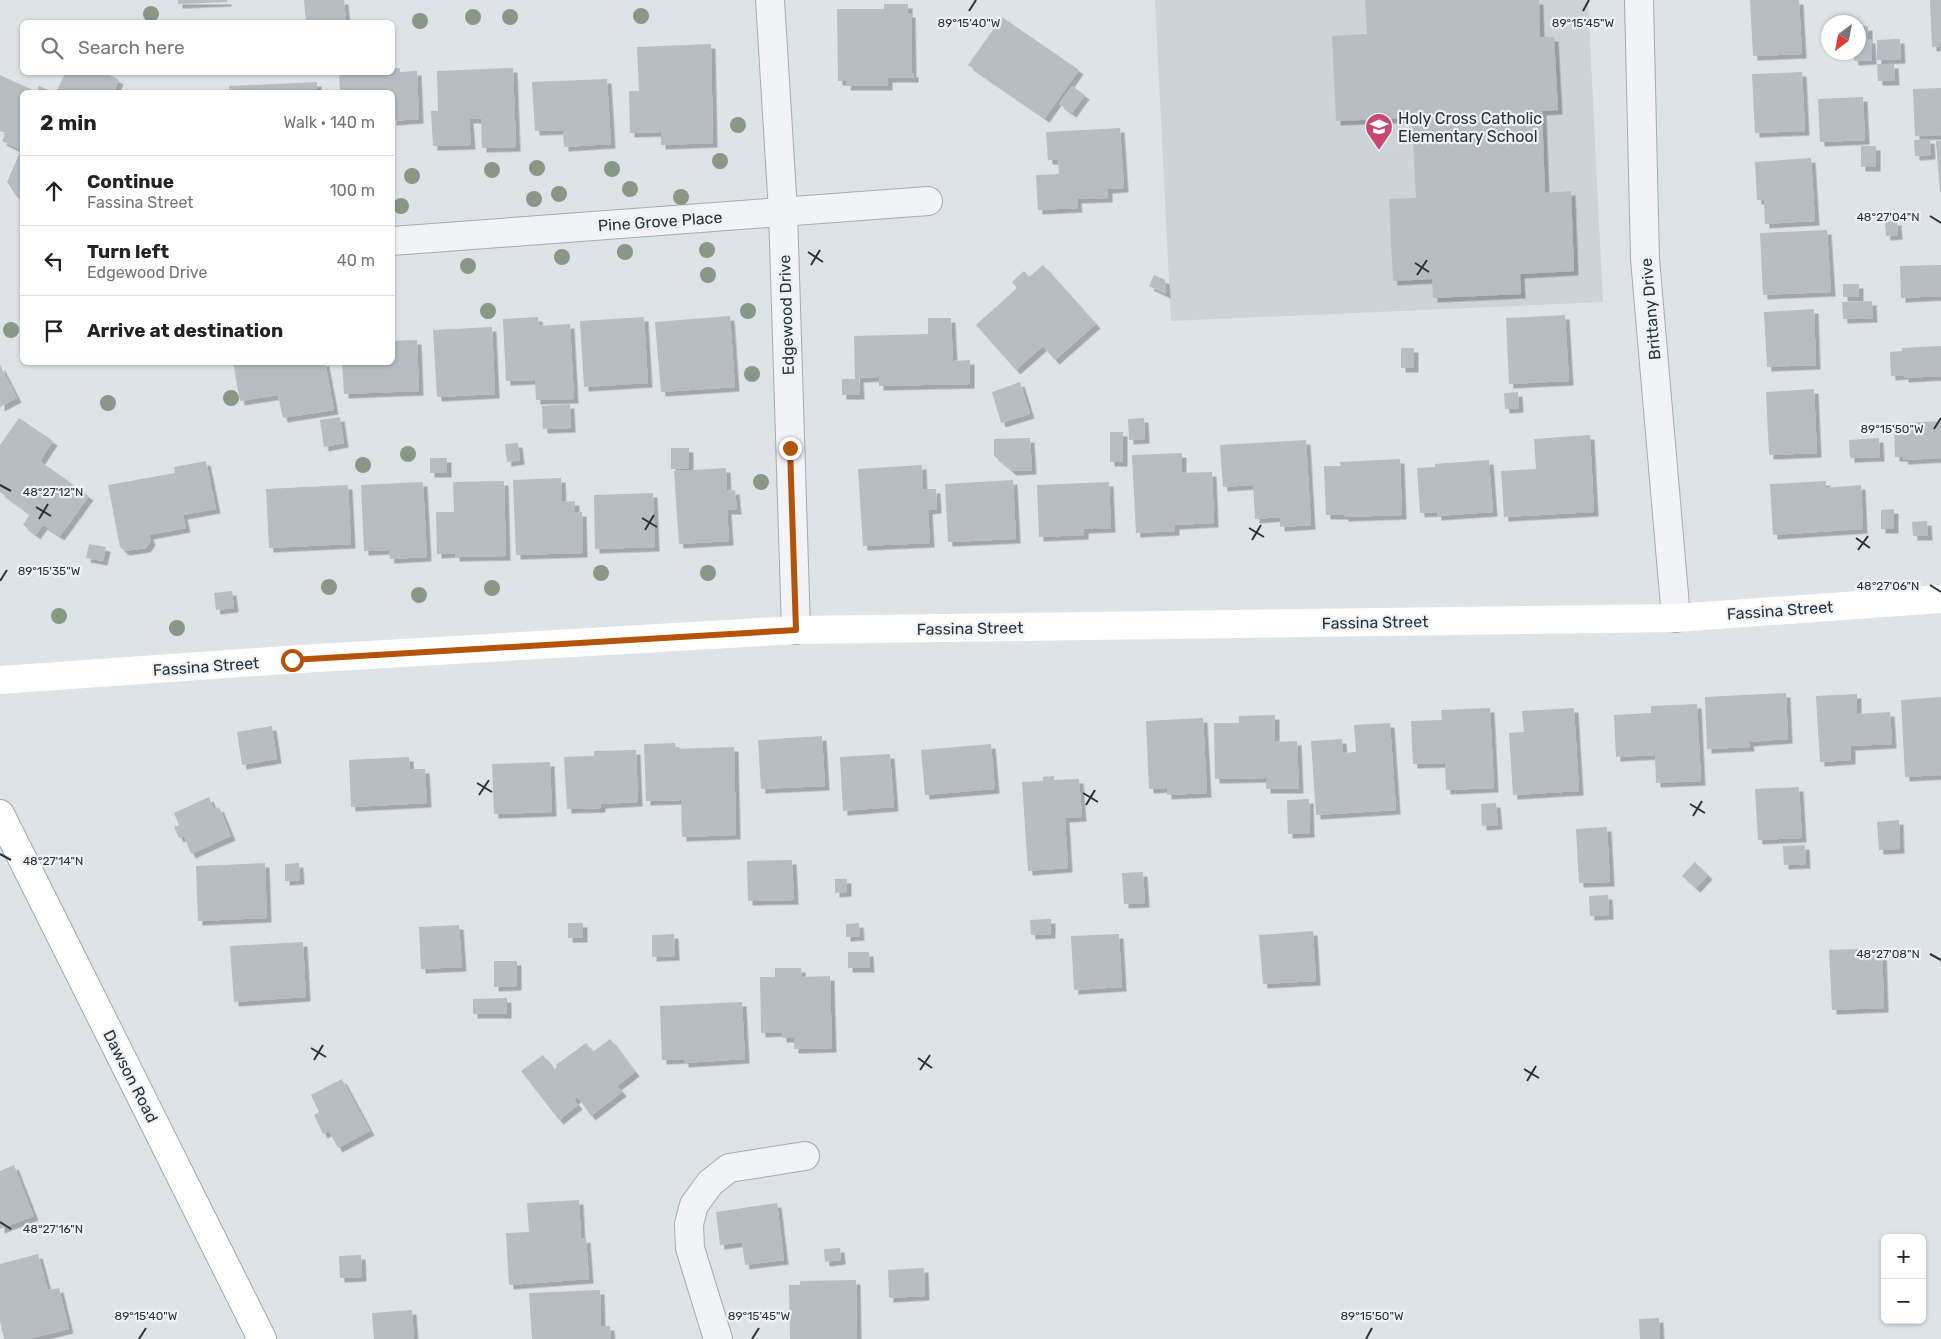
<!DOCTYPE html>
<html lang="en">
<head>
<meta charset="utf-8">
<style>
	body { margin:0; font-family:Rubik,sans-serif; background:#f6f6f6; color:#222 }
	.controls { position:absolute; right:15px; bottom:15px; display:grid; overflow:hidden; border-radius:8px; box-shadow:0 1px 4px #0004 }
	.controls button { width:45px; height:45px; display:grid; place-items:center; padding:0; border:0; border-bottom:1px solid #e0e0e0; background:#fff; color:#222; font:25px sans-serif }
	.compass { position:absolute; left:1821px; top:15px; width:45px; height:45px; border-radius:50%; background:#fff; box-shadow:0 1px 4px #0004; rotate:212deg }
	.stop { position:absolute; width:15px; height:15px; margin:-11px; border:4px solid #b45309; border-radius:50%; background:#fff }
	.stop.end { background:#b45309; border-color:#fff; box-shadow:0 1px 5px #0008 }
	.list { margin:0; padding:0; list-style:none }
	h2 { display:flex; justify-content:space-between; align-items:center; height:65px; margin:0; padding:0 20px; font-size:21px }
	h2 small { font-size:16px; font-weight:400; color:#767676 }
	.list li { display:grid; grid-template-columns:32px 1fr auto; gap:15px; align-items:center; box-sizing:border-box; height:70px; padding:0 20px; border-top:1px solid #e0e0e0 }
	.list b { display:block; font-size:19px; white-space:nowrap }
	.list p { margin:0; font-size:16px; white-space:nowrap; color:#767676 }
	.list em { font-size:16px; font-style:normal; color:#767676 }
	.icon { flex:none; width:28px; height:28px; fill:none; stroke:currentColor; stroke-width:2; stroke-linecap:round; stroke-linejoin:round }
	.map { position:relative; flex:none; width:1941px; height:1339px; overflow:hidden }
	.search { position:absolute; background:#fff; box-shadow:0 1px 4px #0004; left:20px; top:20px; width:375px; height:55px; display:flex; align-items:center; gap:12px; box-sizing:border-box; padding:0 18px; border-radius:8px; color:#767676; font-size:19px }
	.panel { position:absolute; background:#fff; box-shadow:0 1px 4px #0004; left:20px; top:90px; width:375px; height:275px; border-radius:8px }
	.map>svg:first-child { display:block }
	.built { fill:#ccd3d9 }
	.building { fill:#b6bdc3; filter:url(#shadow) }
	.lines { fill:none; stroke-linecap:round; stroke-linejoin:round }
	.street-casing { stroke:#a4abb1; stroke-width:30 }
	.primary-casing { stroke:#9eaab2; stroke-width:30 }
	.street { stroke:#f1f3f6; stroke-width:28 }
	.secondary { stroke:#fff; stroke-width:28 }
	.primary { stroke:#fff; stroke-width:28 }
	.tree { fill:#899786 }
	.route { stroke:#b45309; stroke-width:6 }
	.ticks { fill:none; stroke:#28343d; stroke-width:2 }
	.labels { text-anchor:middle; stroke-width:4.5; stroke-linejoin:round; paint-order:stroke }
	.poi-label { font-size:16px; fill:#28343d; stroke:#eef2f5; text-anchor:start }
	.street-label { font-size:16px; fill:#28343d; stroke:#eef2f5 }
	.ticks-label { font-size:12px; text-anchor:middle; fill:#28343d; stroke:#eef2f5; stroke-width:4.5; stroke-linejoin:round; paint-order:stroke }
</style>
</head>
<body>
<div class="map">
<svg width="1941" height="1339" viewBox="0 0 1941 1339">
	<defs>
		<filter id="shadow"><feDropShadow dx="4.5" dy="4.5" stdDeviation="0" flood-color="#0004"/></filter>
	</defs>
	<rect width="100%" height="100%" fill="#dee3e7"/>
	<!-- built -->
	<path class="built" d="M1155 0H1588L1603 302 1171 321Z"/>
	<!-- building -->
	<path class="building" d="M178 0H227V2L178 4Z
		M304 0H344L346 22H306Z
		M1365 0H1539L1540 37H1554L1558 110 1542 111 1545 193 1571 191 1574 271 1520 274 1521 294 1433 298 1432 279 1393 281 1389 199 1416 198 1412 118 1336 121 1332 36 1367 34Z
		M1750 0H1799L1802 54 1753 56Z
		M1930 0H1941V46L1932 47Z
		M884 4H908V13H911L912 73H914V78H888V86H846L847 81H838L837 9H884Z
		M1002 17 1079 70 1045 118 968 65Z
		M1868 26V39H1871L1872 60 1854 61 1853 52H1858V27Z
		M1900 39 1901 59 1877 60V40Z
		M711 44 713 143 661 145V132L630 133 629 91H639L637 47Z
		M1877 64H1894L1895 81H1878Z
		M392 68H400V72L417 71 419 119 392 121V92H340L339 72H392Z
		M513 68 516 147 482 148 481 119H469L471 145 433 146 431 111H438L437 71Z
		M66 72H104L119 80 114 92H56Z
		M1802 72 1805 131 1755 133 1752 74Z
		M0 75 37 92 39 86 53 92H22V197H17L7 182 21 150 2 141 6 133 0 131Z
		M607 79 611 144 564 147 563 130 535 131 532 82Z
		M317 82V92H229V86Z
		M1072 86 1085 95 1072 113 1059 104Z
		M1941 88V135L1915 136 1913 89Z
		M1863 97 1865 140 1820 142 1818 99Z
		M1120 128 1124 188 1108 189V198L1077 199 1078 208 1038 210 1036 175 1059 174 1058 160H1048L1046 132Z
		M1930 139 1931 155 1915 156 1914 140Z
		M1936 141H1941V192H1940Z
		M1861 146H1876V167H1861Z
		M1811 158 1815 221 1765 224 1764 200H1757L1755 162Z
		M1897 221 1898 235 1886 236 1885 222Z
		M1827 230 1831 292 1763 295 1760 233Z
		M1043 265 1096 324 1055 360 1043 346 1016 370 976 325 1017 288 1012 282 1024 271 1029 277Z
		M1941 265V296L1901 298 1900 266Z
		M1154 275 1165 280 1166 294 1149 286Z
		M1843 284H1859V297H1843Z
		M1872 301 1873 318 1843 319 1842 302Z
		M1814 309 1816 365 1767 367 1764 312Z
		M1565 315 1569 381 1509 384 1506 318Z
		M730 316 735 387 661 392 655 322Z
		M538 317 539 326 570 324 574 399 536 400 535 380 506 381 503 319Z
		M644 317 648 383 584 387 580 321Z
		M928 318H951L953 361 970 360V384L879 386V377L859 378 860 395H842V379H855L854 336 928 334Z
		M492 327 495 394 437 397 433 330Z
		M417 340 419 391 344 394 342 362H392V341Z
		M1941 346V376L1904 378V375L1891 376 1890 352 1902 351V348Z
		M1401 348H1414V368H1401Z
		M233 362H325L334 410 283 418 278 395 240 401Z
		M0 365 17 398 0 407Z
		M1020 382 1030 414 1001 423 992 392Z
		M1814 389 1817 453 1769 455 1766 392Z
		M1518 392 1519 408 1505 409 1504 393Z
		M570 404 571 428 543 429 542 406Z
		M340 417 344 443 324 447 320 420Z
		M19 418 53 441 40 461 89 496 60 536 43 525 36 535 23 525 30 514 0 492V445Z
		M1144 418 1145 439 1129 440 1128 419Z
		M1941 421V458L1904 460 1903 457H1895L1894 427 1903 426V423Z
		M1110 432H1123V462H1110Z
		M1590 435 1594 512 1504 517 1501 471 1536 469 1534 439Z
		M1030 438 1032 470 1012 471 994 456V439Z
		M1879 438 1880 457 1850 458 1849 440Z
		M1306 440 1311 525 1280 527V517L1255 519 1253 485 1223 487 1220 445Z
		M518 443 520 460 507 462 505 444Z
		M671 448H689V468L671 469Z
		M1182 453V473L1212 472 1214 523 1175 525V531L1136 533 1132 455Z
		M430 458H447V473H430Z
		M1400 459 1402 515 1344 517V515H1326L1324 466H1341L1340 462Z
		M1489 460 1493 512 1437 516V512L1420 513 1417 468 1435 467V464Z
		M206 461 216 509 183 515 186 528 149 535 151 541 146 548 125 551 120 547 108 485 175 473 174 467Z
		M922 465 923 489H936L937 509 928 510 930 543 863 546 858 469Z
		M726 468 727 491 735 490 737 510H727L729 541 679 544 674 471Z
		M561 478 562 502 575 501V512H582L583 553 516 555 513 480Z
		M1013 480 1016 539 948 542 945 484Z
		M504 481 506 556 455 557V553L437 554 436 512H454L453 482Z
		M1826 481V488L1861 485 1863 529 1773 535 1770 484Z
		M423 482 427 557 390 559 389 550 364 551 361 485Z
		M1109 482 1111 528 1084 529V535L1039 537 1037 485Z
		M348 485 351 544 269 548 266 489Z
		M653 493 655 547 595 549 594 495Z
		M1894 509V529H1881V510Z
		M1927 521 1928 536H1913L1912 522Z
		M89 544 106 547 103 561 86 558Z
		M232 591 234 608 216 610 214 593Z
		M1786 693 1788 739 1749 742 1750 747 1707 749 1705 697Z
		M1857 694V714L1890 712 1892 744 1851 746V760L1820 762 1816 696Z
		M1941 697V775L1905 777 1901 700Z
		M1697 704 1701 781 1656 783 1655 755 1616 757 1614 715 1651 713V706Z
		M1490 708 1494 788 1446 790 1445 763 1413 764 1411 721 1442 720 1441 710Z
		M1574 708 1579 791 1513 795 1509 733 1524 732 1522 711Z
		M1275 715V742L1297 741 1299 789H1266V778L1215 779 1214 723H1239V716Z
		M1203 718 1207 793 1167 795V788L1149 789 1146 721Z
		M1390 723 1396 810 1316 815 1311 741 1342 739 1343 753 1356 752 1354 725Z
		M272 726 277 759 242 765 237 732Z
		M822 736 825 786 761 789 758 740Z
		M675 743 676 749 734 747 736 835 682 837 681 800 646 801 644 744Z
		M991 744 995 789 925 795 921 750Z
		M636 750 638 802 601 804V808L567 809 564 757 594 756V751Z
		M890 754 894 807 843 811 840 757Z
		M409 757 410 769H425L427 803 351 807 349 760Z
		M550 762 552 812 494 814 492 764Z
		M1054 776V780L1079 779 1082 817 1065 818 1068 868 1028 871 1022 782 1043 781V777Z
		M1799 787 1802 838 1758 840 1755 789Z
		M209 797 214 810 219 807 231 836 191 854 184 836 179 838 174 827 179 825 174 813Z
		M1309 799 1310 833 1288 834 1287 800Z
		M1496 803 1498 825 1482 826 1481 804Z
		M1899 820 1900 849 1879 850 1877 822Z
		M1607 827 1610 882 1579 883 1576 829Z
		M1805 845 1806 864 1784 865 1783 846Z
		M792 860 794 900 748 901 747 861Z
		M1695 862 1708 875 1696 888 1682 876Z
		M265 863 267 918 198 921 196 866Z
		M299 863 300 880 285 881V864Z
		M1143 872 1145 903 1124 904 1122 873Z
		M835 879H847V892L835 893Z
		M1608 895 1609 915 1590 916 1589 896Z
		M1051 919V934L1031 935 1030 920Z
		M568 923H583V938H568Z
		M859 923 860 936 846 937V924Z
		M459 925 462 967 421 969 419 927Z
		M1313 931 1316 981 1263 984 1259 935Z
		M674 934 675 956 652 957V935Z
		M1119 934 1122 987 1074 990 1071 936Z
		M303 942 306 997 234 1002 230 946Z
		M1882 948 1884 1008 1832 1010 1829 950Z
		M848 952H869L870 968H848Z
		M494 961H517V986L494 987Z
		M775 968H801L802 977 830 976 832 1048 794 1049V1038H782V1032L761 1033 760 977H775Z
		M507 998V1014H473V999Z
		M742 1002 745 1059 684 1063V1059L662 1060 660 1006Z
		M610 1039 635 1072 617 1086 622 1092 591 1116 578 1097 574 1100 578 1105 559 1120 521 1071 543 1055 554 1070 557 1067 556 1065 586 1043 593 1052Z
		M342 1079 370 1131 338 1148 329 1131 323 1134 314 1115 319 1112 311 1095Z
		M14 1165 34 1216 0 1229V1171Z
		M579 1200 581 1239 586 1238 589 1279 509 1285 506 1233 529 1232 527 1203Z
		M777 1203 784 1260 745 1265 742 1242 720 1245 716 1212Z
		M840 1248 841 1260 825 1262 824 1249Z
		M38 1254 48 1290 59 1288 69 1329 28 1339H4L0 1321V1264Z
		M361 1255 362 1277 340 1278 339 1256Z
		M924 1268 925 1296 889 1298 888 1270Z
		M856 1280 857 1339H790L789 1285H800V1281Z
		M600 1290 601 1326H610L611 1339H532L529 1293Z
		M412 1310 414 1339H374L372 1313Z
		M1659 1318 1660 1339H1640L1639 1319Z"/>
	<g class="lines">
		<defs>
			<path id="street" d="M770 0 783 211 796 630
				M1639 0 1645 259 1676 618
				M392 241 928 201
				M718 1339 690 1248 689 1224 694 1205 710 1183 729 1168 805 1156"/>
			<path id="primary" d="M0 814 262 1339"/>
		</defs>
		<!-- street casing -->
		<use href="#street" class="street-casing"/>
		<!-- primary casing -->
		<use href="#primary" class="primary-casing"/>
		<!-- street -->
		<use href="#street" class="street"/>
		<!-- secondary -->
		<path class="secondary" d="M0 680 300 659 796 630 1676 618 1941 599"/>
		<!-- primary -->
		<use href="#primary" class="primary"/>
	</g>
	<!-- trees -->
	<g class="tree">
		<circle cx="151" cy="14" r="8"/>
		<circle cx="641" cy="16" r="8"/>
		<circle cx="473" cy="17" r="8"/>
		<circle cx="510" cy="17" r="8"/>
		<circle cx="420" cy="21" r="8"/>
		<circle cx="738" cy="125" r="8"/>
		<circle cx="720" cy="161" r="8"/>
		<circle cx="537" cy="168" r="8"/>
		<circle cx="612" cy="169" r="8"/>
		<circle cx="492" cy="170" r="8"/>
		<circle cx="412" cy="176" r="8"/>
		<circle cx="630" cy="189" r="8"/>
		<circle cx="559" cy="194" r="8"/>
		<circle cx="681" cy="197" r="8"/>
		<circle cx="534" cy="199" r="8"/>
		<circle cx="401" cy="206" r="8"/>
		<circle cx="707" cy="250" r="8"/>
		<circle cx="625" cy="252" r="8"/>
		<circle cx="562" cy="257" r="8"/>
		<circle cx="468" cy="266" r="8"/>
		<circle cx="708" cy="275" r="8"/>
		<circle cx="488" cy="311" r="8"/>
		<circle cx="748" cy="311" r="8"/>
		<circle cx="11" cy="330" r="8"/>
		<circle cx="752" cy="374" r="8"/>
		<circle cx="231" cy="398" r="8"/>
		<circle cx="108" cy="403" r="8"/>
		<circle cx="408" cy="454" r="8"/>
		<circle cx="363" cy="465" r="8"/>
		<circle cx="761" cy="482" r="8"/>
		<circle cx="601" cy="573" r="8"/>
		<circle cx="708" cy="573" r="8"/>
		<circle cx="329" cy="587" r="8"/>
		<circle cx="492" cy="588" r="8"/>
		<circle cx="419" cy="595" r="8"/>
		<circle cx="59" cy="616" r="8"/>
		<circle cx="177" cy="628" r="8"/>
	</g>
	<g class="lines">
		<!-- route -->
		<path class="route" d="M292 660 796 630 790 448"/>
	</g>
	<!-- ticks -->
	<path class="ticks" d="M969 11 976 0M1583 11 1589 0M1930 216 1941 223M808 252 823 262M1415 263 1429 272M811 265 820 250M1417 275 1427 260M1934 429 1941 418M0 485 11 491M36 507 51 516M642 518 657 527M39 519 48 504M1249 528 1264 537M645 530 654 515M1856 538 1870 548M1252 540 1261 525M1858 550 1868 536M0 581 7 570M1930 585 1941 592M477 783 492 792M1083 793 1098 802M479 795 489 780M1690 804 1705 813M1086 805 1095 790M1693 816 1702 801M0 854 11 860M1930 954 1941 960M311 1048 326 1057M918 1058 932 1068M314 1060 323 1045M1524 1069 1539 1078M920 1070 930 1055M1527 1081 1536 1066M0 1222 11 1229M139 1339 146 1328M752 1339 759 1328M1366 1339 1372 1328"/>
	<!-- icons -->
	<defs>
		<symbol id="school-pin" viewBox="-11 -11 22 30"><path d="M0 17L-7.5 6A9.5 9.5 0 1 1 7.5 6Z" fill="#c74972" stroke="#eef2f5"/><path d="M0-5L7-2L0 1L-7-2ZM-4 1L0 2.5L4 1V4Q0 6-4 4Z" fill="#fff"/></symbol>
	</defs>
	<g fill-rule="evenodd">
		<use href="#school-pin" x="1363" y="111" width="32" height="43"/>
	</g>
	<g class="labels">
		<!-- poi labels -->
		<g class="poi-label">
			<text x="1398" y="124">Holy Cross Catholic<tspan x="1398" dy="18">Elementary School</tspan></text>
		</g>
		<!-- street labels -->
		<g class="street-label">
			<text transform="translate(660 221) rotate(-4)" y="6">Pine Grove Place</text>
			<text transform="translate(1650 309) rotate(-95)" y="6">Brittany Drive</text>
			<text transform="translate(786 315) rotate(-92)" y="6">Edgewood Drive</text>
			<text transform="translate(1780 610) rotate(-4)" y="6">Fassina Street</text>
			<text transform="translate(1375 622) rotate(-1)" y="6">Fassina Street</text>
			<text transform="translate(970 628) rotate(-1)" y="6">Fassina Street</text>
			<text transform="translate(206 666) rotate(-4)" y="6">Fassina Street</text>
			<text transform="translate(131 1076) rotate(63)" y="6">Dawson Road</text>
		</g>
	</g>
	<g class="ticks-label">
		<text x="969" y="27">89°15'40"W</text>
		<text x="1583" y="27">89°15'45"W</text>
		<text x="1888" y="221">48°27'04"N</text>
		<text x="1892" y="433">89°15'50"W</text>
		<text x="53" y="496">48°27'12"N</text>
		<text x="49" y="575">89°15'35"W</text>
		<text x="1888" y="590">48°27'06"N</text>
		<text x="53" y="865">48°27'14"N</text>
		<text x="1888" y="958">48°27'08"N</text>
		<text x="53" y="1233">48°27'16"N</text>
		<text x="146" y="1320">89°15'40"W</text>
		<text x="759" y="1320">89°15'45"W</text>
		<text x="1372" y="1320">89°15'50"W</text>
	</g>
</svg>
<div class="controls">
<button>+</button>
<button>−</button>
</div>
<svg class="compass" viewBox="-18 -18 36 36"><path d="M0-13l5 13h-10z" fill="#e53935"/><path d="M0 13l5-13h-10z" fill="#767676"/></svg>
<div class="stop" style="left:292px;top:660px"></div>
<div class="stop end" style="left:790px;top:448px"></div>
<div class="search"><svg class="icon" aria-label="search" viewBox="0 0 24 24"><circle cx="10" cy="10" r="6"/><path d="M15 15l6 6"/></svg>Search here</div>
<section class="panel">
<h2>2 min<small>Walk · 140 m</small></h2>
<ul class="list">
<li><svg class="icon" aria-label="ahead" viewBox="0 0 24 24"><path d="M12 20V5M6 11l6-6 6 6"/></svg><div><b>Continue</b><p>Fassina Street</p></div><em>100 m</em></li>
<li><svg class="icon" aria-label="left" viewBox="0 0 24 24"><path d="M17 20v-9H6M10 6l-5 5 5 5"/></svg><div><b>Turn left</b><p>Edgewood Drive</p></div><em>40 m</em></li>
<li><svg class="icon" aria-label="arrive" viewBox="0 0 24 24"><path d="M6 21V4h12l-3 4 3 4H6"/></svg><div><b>Arrive at destination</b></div></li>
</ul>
</section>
</div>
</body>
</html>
